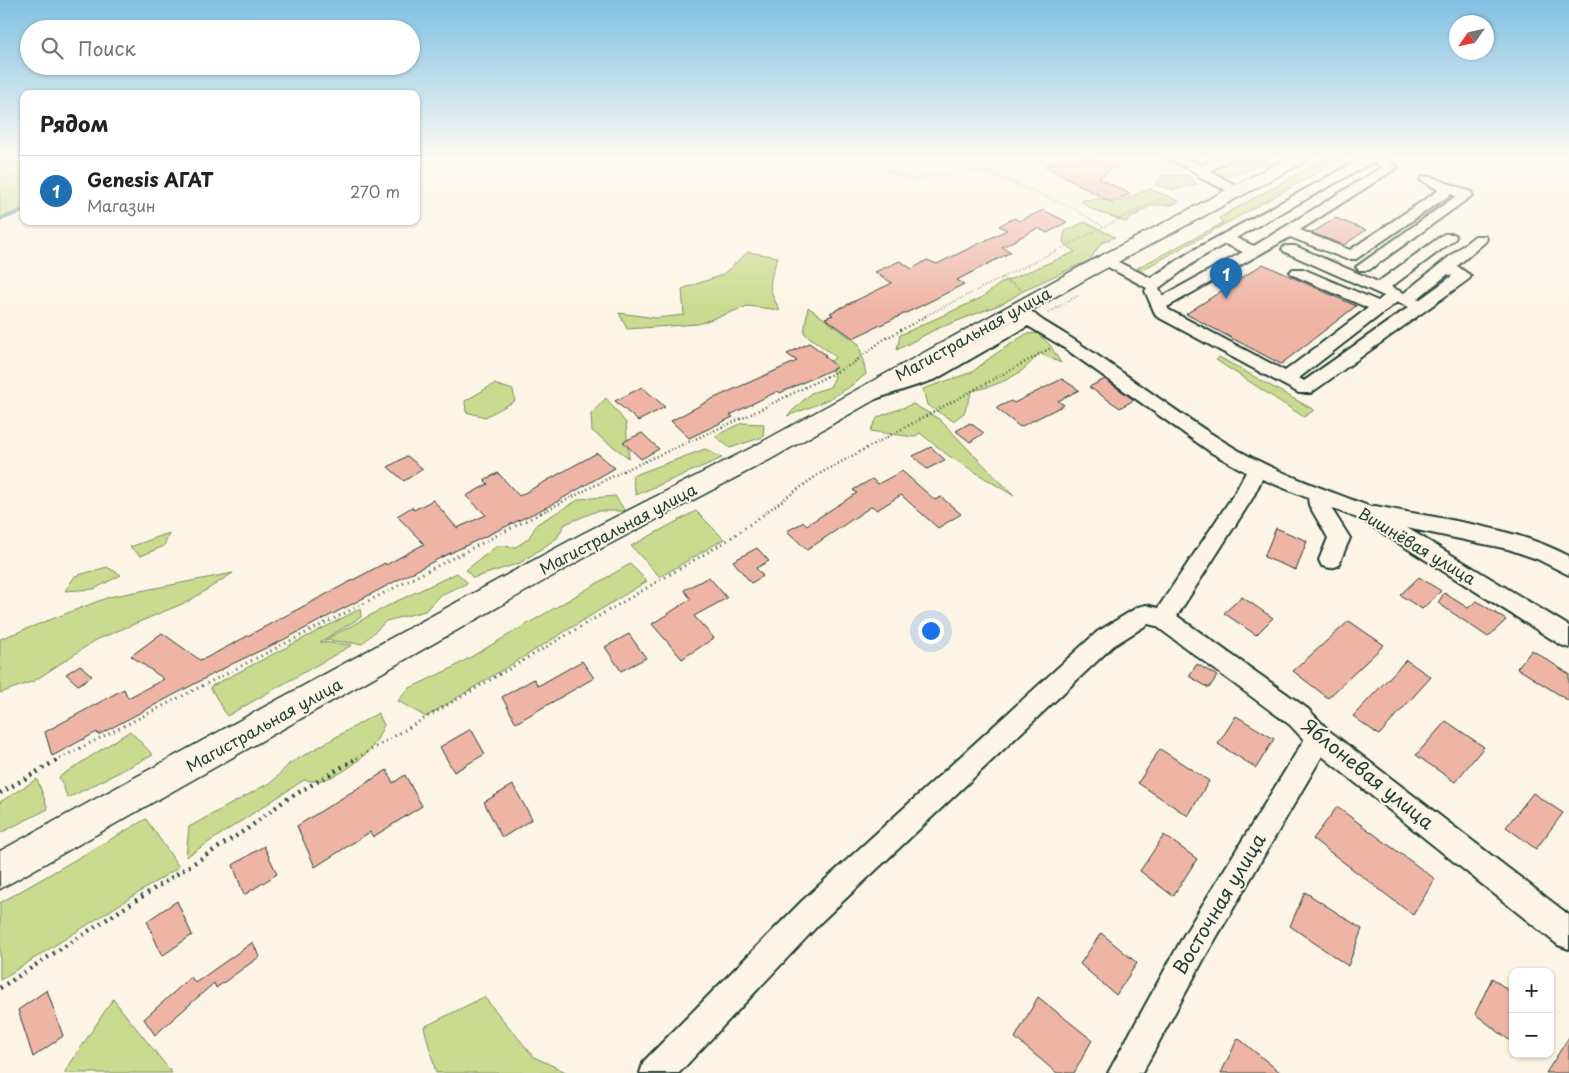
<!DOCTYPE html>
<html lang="ru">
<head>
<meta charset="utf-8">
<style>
	body { margin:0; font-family:"Playpen Sans",sans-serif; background:#f6f6f6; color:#222 }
	.controls { position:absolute; right:15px; bottom:15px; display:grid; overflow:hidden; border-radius:10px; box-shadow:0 1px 4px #0004 }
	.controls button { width:45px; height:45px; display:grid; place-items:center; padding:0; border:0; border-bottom:1px solid #e0e0e0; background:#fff; color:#222; font:25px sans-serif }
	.compass { position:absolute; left:1449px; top:15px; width:45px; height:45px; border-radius:50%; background:#fff; box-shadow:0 1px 4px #0004; rotate:236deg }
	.you { position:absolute; left:930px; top:630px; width:18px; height:18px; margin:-12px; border:4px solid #fff; border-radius:50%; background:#1a73e8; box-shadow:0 0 0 8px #1a73e833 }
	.badge { display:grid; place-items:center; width:32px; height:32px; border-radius:50%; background:#1f6fb2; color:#fff; font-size:16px; font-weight:700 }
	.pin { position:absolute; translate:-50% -41px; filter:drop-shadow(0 1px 2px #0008) }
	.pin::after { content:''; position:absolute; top:26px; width:18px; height:15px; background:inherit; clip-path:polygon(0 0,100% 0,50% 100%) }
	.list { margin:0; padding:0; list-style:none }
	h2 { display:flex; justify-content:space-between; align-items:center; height:65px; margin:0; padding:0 20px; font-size:21px }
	h2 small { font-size:16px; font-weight:400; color:#767676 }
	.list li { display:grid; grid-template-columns:32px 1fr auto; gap:15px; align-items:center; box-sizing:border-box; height:70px; padding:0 20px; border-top:1px solid #e0e0e0 }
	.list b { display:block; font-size:19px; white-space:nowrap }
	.list p { margin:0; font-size:16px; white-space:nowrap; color:#767676 }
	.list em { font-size:16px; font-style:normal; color:#767676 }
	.icon { flex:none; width:28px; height:28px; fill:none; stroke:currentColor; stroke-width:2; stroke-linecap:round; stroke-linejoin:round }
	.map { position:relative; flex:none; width:1569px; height:1073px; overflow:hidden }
	.search { position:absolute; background:#fff; box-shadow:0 1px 4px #0004; left:20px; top:20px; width:400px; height:55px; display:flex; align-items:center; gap:12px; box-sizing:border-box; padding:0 18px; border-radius:28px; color:#767676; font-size:19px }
	.panel { position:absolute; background:#fff; box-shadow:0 1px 4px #0004; left:20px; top:90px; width:400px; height:135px; border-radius:10px }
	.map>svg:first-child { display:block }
	.green { fill:#cadb8f; stroke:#748c62 }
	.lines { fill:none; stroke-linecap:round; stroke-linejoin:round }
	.stream { stroke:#5a9797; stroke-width:4 }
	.building { fill:#eeb5a6; stroke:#1f3d34 }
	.minor-casing { stroke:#1f3d34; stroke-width:4 }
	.major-casing { stroke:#1f3d34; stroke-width:3 }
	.path-far3 { stroke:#1f3d34; stroke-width:2; stroke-dasharray:0.5 2.5; stroke-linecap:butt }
	.path-far2 { stroke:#1f3d34; stroke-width:2.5; stroke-dasharray:1 3; stroke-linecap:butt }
	.path-far1 { stroke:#1f3d34; stroke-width:3; stroke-dasharray:1 4.5; stroke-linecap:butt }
	.path { stroke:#1f3d34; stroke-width:4.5; stroke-dasharray:2 5; stroke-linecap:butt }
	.minor { fill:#fcf5e5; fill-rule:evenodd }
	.major { fill:#fcf5e5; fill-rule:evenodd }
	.labels { text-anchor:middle; stroke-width:4; stroke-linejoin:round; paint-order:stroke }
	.street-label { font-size:16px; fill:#1f3d34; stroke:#fcf5e5 }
	.near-street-label { font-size:19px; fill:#1f3d34; stroke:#fcf5e5 }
</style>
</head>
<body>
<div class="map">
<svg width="1569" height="1073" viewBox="0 0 1569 1073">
	<rect width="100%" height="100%" fill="#fcf5e5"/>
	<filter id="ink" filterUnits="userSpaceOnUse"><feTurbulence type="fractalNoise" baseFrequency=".02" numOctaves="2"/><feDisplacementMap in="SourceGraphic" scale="10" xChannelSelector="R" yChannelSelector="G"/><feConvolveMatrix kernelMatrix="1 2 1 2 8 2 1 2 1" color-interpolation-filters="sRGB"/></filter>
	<g filter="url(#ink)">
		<!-- green -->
		<path class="green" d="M0 159H24V212L0 221Z
			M1234 159H1268C1246 170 1234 181 1210 172Z
			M1324 159H1342L1142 270 1137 268 1223 223 1219 218Z
			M1188 175 1197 184 1173 190 1155 185 1163 176Z
			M1150 189 1179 201 1172 205H1152L1125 222C1106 212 1098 217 1080 200L1099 199 1120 201Z
			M1085 222 1115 237 1101 243 1090 260 1028 288 1004 303 934 330 897 350 900 335 981 298 1001 283 1075 252 1063 242 1065 231Z
			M748 252 778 257C769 283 766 286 780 310L748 306 698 324 627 329 619 313 656 318 684 315 682 289 722 275Z
			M808 307 859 344 866 374C843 395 815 406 787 416L811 393 830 387 835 377 828 363 836 357 804 333Z
			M1037 333 1050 345 1061 363 1039 353C1022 376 999 385 972 391L964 413 953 421 927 405 923 389 972 372 991 357 1026 334Z
			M1219 357 1314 410 1304 417 1216 360Z
			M494 384 513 390 515 401 485 417 466 412 465 401Z
			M606 398 626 423 629 458 592 431 591 414Z
			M913 404 939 419 1014 496 949 456 920 433 914 437 870 431 878 417Z
			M742 423 764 424 763 437 730 448 715 436Z
			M705 449 722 458 636 495 632 476Z
			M615 496 625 511H597L565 524 557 538 520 563 473 578 466 570 497 546 516 547 529 538 537 524 580 499Z
			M696 511 724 539 660 577 631 546Z
			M169 533 164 546 141 556 130 547Z
			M630 564 647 581 426 717 398 701 408 689 452 668Z
			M107 567 121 575 94 589 65 591 75 576Z
			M233 573 189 601 96 640 34 681 0 693V639L109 597Z
			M457 573 468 583 440 595 425 611 386 621 362 644 325 640 393 603Z
			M360 609 361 617 320 642 352 645 227 716 210 687Z
			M378 713 384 725C381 732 377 740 373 746 358 764 328 786 304 780L186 857 189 827 273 781 289 764Z
			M130 731 153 755 68 798 59 777Z
			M37 779 48 809 0 833V802Z
			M146 819 179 867 0 980V903Z
			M484 997 534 1057 568 1073H436L424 1027Z
			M113 999 172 1073H64Z"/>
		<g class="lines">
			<!-- stream -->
			<path class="stream" d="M0 219 24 210"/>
		</g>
		<!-- building -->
		<path class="building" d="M1062 159H1088L1118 165 1099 178 1130 194 1111 202 1045 166Z
			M1043 210 1067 222 1047 233 1038 228 1002 247 1011 252 957 280 964 284 927 303 853 338 825 318 833 315 830 313 892 283 875 272 900 261 912 269 927 260 937 264 1007 230 999 226 1014 218 1019 221Z
			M1335 218 1366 230 1344 245 1312 233Z
			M1263 264 1356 306 1281 364 1186 314Z
			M809 343 826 355 824 356 837 367 780 393 778 391 730 415 733 417 689 438 671 421 712 399 797 361 787 354Z
			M1062 379 1079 390 1058 401 1064 405 1020 427 996 408 1011 401 1014 403Z
			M1105 379 1134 400 1120 408 1089 387Z
			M642 387 665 407 638 421 615 401Z
			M970 423 984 433 970 442 956 431Z
			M642 433 659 449 641 459 623 442Z
			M931 447 945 460 927 469 913 456Z
			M597 453 615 468 551 505 442 557 283 640 234 663 98 735 97 732 52 756 45 732 124 689 128 698 164 679 131 656 162 633 200 660 206 658 385 563 386 565 424 544 397 516 412 507 414 510 433 500 457 528 486 515 466 496 488 484 484 480 498 473 519 496Z
			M407 456 423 469 404 481 388 467Z
			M902 471 935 500 941 497 961 514 938 528 901 495 877 510 872 506 807 550 787 531 804 522 807 525 857 493 853 490 872 479 878 484Z
			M1276 528 1307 541 1296 570 1264 557Z
			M757 548 769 561 756 568 763 576 751 583 733 561Z
			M709 577 727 598 694 616 714 638 682 659 652 624 691 599 684 590Z
			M1419 577 1441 591 1422 609 1400 595Z
			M1444 593 1468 608 1477 601 1506 620 1488 637 1438 603Z
			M1242 597 1273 618 1256 635 1224 613Z
			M1349 621 1384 645 1328 698 1293 671Z
			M629 634 646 658 621 671 605 647Z
			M1532 650 1569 674V701L1517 668Z
			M1406 660 1431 677 1379 735 1353 716Z
			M582 661 594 678 516 723 502 697 534 679 538 686Z
			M1197 664 1217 676 1209 688 1189 676Z
			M80 665 92 676 78 685 66 674Z
			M1236 716 1274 739 1256 768 1218 744Z
			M1446 721 1484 747 1455 782 1416 755Z
			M471 729 485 754 454 772 440 747Z
			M1160 749 1209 781 1188 816 1138 783Z
			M387 770 393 783 405 775 422 806 373 837 370 832 315 867 297 826Z
			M513 785 532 819 502 838 484 802Z
			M1533 793 1563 813 1536 849 1506 827Z
			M1337 807 1435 879 1413 915 1313 839Z
			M1164 835 1197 859 1173 896 1140 871Z
			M264 846 277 874 244 895 233 865Z
			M1305 892 1362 929 1348 966 1290 926Z
			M177 901 192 935 162 956 147 921Z
			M1101 933 1137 963 1116 995 1080 964Z
			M253 942 259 957 216 988 214 983 155 1035 144 1019 191 977 195 983Z
			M1492 978 1513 994V1043L1475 1014Z
			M47 990 63 1036 33 1057 18 1010Z
			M1038 997 1092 1040 1074 1073H1057L1015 1038Z
			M1569 1037V1073H1546Z
			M1238 1038 1281 1073H1221Z"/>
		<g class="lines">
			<defs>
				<path id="minor" d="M1170 159H1188L1202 165 1214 159H1230L1210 171 1246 191 1239 195 1234 194 1200 178 1197 173Z
					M1361 159H1386L1398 167 1300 230 1350 250 1439 190 1420 180 1422 177H1432L1471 192 1473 195 1369 270H1359L1356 267 1456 196 1451 194 1356 259H1346L1290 237 1167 307 1169 310 1285 371 1368 308 1293 275 1290 272 1293 269H1303L1378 301 1384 296 1285 252 1282 249 1285 246H1295L1378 282 1444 234H1454L1456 237 1454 240 1391 287 1404 293 1475 236H1485L1487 239 1485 242 1457 266 1471 276 1469 279 1311 393H1299L1156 316 1145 291 1147 288 1097 261 1105 256 1110 258 1151 278 1190 252ZM1373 162 1382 167 1254 246 1236 238ZM1225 244 1243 252 1163 296 1159 288 1200 258ZM1448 274 1452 276 1419 300 1417 299ZM1397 302 1409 307 1304 381 1299 378Z
					M1018 303C1028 306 1036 317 1045 322 1108 359 1164 405 1226 443 1271 471 1322 488 1371 507L1375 506C1438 519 1512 526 1569 556V575L1537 559 1508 549 1407 528 1569 626V648L1561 645 1362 520 1331 508 1350 538 1338 566 1330 568 1322 566 1319 560 1328 538 1309 505 1308 498 1262 479 1252 499 1177 616 1308 709 1328 730 1569 915V949L1558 945 1322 756 1205 957 1142 1073H1108L1184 935 1304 740 1290 725 1156 626 1148 624 1113 646 822 921 679 1073H640L644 1061 802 901 1097 632 1138 607 1146 605 1158 608 1236 491 1246 472 1212 453 1060 345 1028 326 936 379 872 400 866 398 863 394 866 390 924 371 1018 318 1010 308Z"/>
				<path id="major" d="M1285 159H1305L1303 163 1088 278 771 459 602 548 0 889V851L582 534 753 447 1074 270Z"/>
			</defs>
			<!-- minor casing -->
			<use href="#minor" class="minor-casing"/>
			<!-- major casing -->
			<use href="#major" class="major-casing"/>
			<!-- path-far3 -->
			<path class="path-far3" d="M858 159 911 179 969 171 987 172 1073 208 1103 227
				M1002 278 1022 290
				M1048 313 1077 296
				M925 316 1162 198"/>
			<!-- path-far2 -->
			<path class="path-far2" d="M541 513 623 471 747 416 852 364 883 340 928 315
				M765 513 819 474 1051 348"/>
			<!-- path-far1 -->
			<path class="path-far1" d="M55 761 543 512
				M352 761 725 542 767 512"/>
			<!-- path -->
			<path class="path" d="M0 793 57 760
				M0 988 250 827 284 801 354 760"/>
			<!-- minor -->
			<use href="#minor" class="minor"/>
			<!-- major -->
			<use href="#major" class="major"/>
		</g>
	</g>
	<!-- sky -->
	<linearGradient id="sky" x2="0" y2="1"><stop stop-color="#7fc0e2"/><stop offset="0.51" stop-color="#fefaf3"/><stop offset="1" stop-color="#fefaf3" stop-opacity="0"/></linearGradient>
	<rect width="1569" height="309" fill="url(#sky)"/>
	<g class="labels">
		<!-- street labels -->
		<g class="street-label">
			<text transform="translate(973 334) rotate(-29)" y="6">Магистральная улица</text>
			<text transform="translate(618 529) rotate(-28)" y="6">Магистральная улица</text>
			<text transform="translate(1417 546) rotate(31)" y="6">Вишнёвая улица</text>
			<text transform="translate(264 725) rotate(-29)" y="6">Магистральная улица</text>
		</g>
		<!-- near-street labels -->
		<g class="near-street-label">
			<text transform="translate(1368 774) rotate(39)" y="7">Яблоневая улица</text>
			<text transform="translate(1219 904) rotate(-59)" y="7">Восточная улица</text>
		</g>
	</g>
</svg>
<div class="controls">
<button>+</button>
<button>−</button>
</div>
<svg class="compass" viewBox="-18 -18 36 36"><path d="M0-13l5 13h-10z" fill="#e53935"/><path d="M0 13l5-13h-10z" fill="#767676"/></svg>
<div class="you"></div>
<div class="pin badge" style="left:1226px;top:299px">1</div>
<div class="search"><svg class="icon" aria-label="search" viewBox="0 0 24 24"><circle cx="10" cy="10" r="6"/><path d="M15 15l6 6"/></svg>Поиск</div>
<section class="panel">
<h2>Рядом<small></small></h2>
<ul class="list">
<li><span class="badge">1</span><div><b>Genesis АГАТ</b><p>Магазин</p></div><em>270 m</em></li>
</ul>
</section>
</div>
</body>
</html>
